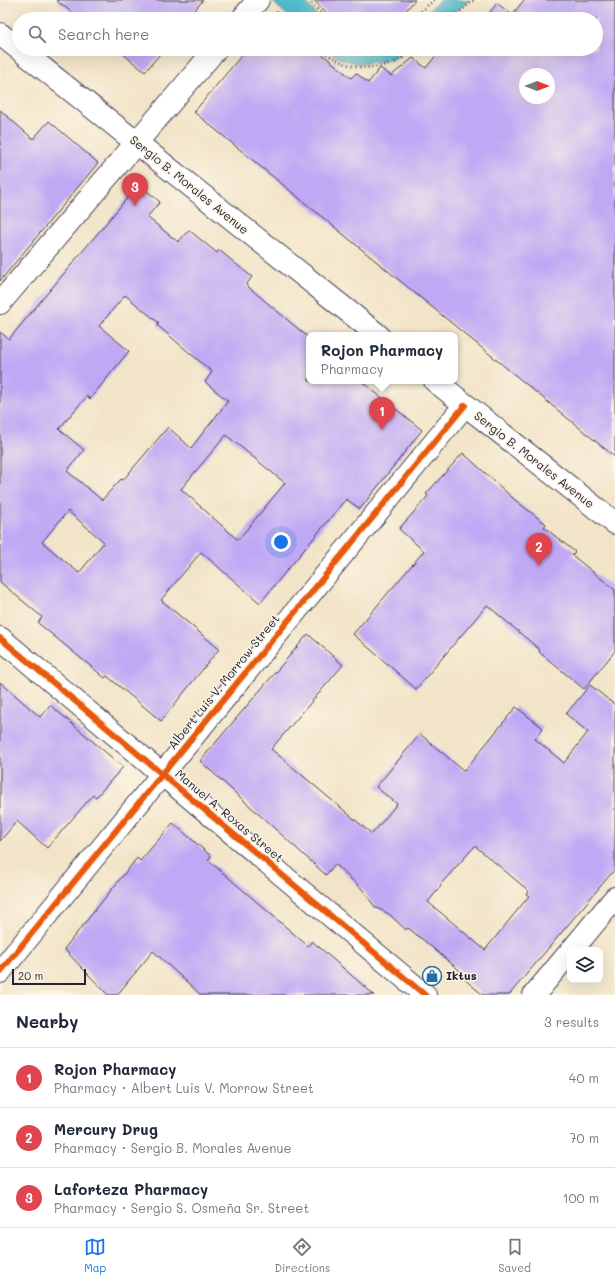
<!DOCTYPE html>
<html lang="en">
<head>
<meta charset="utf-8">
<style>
	body { margin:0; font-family:Mali,sans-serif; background:#f2f2f3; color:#1f2937 }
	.controls { position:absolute; right:12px; bottom:12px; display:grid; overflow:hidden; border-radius:8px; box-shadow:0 4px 16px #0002 }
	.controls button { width:36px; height:36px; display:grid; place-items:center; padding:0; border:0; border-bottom:1px solid #e0e1e3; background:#fff; color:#1f2937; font:20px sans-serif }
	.compass { position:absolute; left:519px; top:68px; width:36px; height:36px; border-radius:50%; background:#fff; box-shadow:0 4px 16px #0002; rotate:90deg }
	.scale { position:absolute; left:12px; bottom:10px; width:74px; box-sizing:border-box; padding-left:4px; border:2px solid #22223b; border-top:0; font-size:11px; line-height:14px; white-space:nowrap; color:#22223b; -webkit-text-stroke:3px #fcf5e5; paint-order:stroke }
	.you { position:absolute; left:281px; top:542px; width:14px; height:14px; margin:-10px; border:3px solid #fff; border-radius:50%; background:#1a73e8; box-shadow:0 0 0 6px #1a73e833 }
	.badge { display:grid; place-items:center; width:26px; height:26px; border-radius:50%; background:#1a73e8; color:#fff; font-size:13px; font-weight:700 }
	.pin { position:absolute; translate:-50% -33px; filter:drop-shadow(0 1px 2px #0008) }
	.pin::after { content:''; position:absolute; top:21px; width:14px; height:12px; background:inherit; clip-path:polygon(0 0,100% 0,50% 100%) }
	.popup { position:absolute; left:306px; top:332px; width:152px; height:52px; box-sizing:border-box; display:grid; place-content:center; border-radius:8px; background:#fff; filter:drop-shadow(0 1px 3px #0005); font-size:13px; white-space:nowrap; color:#747a83 }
	.popup b { font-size:15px; color:#1f2937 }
	.popup::after { content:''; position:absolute; left:50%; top:100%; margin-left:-8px; border:8px solid transparent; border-top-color:#fff }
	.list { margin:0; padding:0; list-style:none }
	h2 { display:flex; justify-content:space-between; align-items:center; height:52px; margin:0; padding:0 16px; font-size:17px }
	h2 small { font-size:13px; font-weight:400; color:#747a83 }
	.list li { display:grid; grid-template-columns:26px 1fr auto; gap:12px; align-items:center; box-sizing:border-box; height:60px; padding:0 16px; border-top:1px solid #e0e1e3 }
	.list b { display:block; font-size:15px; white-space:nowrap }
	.list p { margin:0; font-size:13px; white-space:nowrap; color:#747a83 }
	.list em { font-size:13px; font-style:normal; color:#747a83 }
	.icon { flex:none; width:22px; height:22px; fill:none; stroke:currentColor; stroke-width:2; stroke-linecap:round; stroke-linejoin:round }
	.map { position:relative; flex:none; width:615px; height:995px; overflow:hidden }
	.search { position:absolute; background:#fff; box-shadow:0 4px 16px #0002; left:12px; right:12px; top:12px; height:44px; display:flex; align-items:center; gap:10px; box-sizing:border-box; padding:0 14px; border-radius:22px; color:#747a83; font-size:15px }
	.sheet { height:232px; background:#fff }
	nav { display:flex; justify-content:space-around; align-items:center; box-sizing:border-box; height:56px; border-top:1px solid #e0e1e3; background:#fff; font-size:11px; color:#747a83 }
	nav a { display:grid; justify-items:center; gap:2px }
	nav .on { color:#1a73e8 }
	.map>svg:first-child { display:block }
	.water { fill:#50bccb; stroke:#396f83 }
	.building { fill:#c0a9f4; fill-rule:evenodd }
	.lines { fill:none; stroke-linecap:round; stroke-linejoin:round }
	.minor-casing { stroke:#413f50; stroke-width:24 }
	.major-casing { stroke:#413f50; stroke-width:24 }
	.path { stroke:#413f50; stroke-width:2.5; stroke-dasharray:1 3; stroke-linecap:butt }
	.minor { stroke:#fff; stroke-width:22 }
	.major { stroke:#fff; stroke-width:22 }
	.cycleway-casing { stroke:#fcf5e5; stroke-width:8 }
	.cycleway { stroke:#e8590c; stroke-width:6 }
	.labels { text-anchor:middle; stroke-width:3; stroke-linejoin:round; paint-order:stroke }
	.street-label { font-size:12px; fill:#22223b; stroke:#fcf5e5 }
	.poi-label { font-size:12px; font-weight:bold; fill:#22223b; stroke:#fcf5e5; text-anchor:start }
</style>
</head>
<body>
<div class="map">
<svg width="615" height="995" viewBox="0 0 615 995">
	<rect width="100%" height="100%" fill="#fcf5e5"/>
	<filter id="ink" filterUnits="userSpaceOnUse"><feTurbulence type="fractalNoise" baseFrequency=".025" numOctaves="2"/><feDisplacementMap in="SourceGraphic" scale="8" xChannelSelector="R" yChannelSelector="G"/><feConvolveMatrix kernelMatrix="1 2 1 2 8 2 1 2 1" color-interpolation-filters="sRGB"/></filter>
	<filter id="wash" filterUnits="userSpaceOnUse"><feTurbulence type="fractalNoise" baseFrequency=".012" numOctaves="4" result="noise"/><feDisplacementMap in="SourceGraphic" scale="16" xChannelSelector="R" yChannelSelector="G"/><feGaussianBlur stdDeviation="0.9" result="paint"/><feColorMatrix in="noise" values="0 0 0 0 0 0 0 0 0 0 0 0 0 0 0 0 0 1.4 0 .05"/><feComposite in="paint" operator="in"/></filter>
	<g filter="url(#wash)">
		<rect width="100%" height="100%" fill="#f2e4c8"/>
		<!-- water -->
		<path class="water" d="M271 0H304L320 19H291Z
			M441 0H469L447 19H419Z
			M326 49H411L391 60 359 64 336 57Z"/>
		<g id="blocks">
			<!-- building -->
			<path class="building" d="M56 0H203L188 19H80Z
				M314 0H415L398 19H331Z
				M524 0H615V457L194 112 247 49H316L351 78 356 73 368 83 380 68 391 76 413 58 426 68 441 49H596V19H485L497 3 512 15ZM525 74H549V98H525Z
				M117 49H164L145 72Z
				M0 110 33 139 49 121 98 163 0 281Z
				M139 184 160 202 147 217 178 242 189 230 217 253 219 250 252 277 246 285 309 338V381H361L422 430 360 509 346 499 260 603 201 552 161 600 219 649 161 721 107 676 105 678 38 623 42 617 0 582V332L9 339ZM125 295 159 323 157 325 212 372 205 382 228 401 191 448 168 427 123 480 121 479 102 500 67 471 84 450 59 429 87 396 90 399 129 351 99 326ZM226 435 285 483 238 540 181 489ZM68 511 104 542 79 573 42 542Z
				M463 453 515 500 546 524 544 527 575 552 572 555 615 590V651L584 689 539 652 540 650 487 605 416 689 353 634 424 551 399 529 428 496 426 494Z
				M308 634 343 665 271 749 372 834 397 804 376 787 420 734 464 771 516 707 543 728 535 739 564 763 588 732 566 714 590 685 615 705V869L509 995H483L463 978 465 975 422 939 408 928 406 930 389 914 375 907 362 889 335 864 326 875 200 761ZM475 846 529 891 526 894 529 896 485 950 428 902 441 886 440 885Z
				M0 682 40 717 50 705 123 767 96 797 93 795 47 848 17 821 0 841Z
				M173 823 211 856 208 860 308 946 312 941 374 995H201L153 951 117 995H108L64 949 137 858 140 861Z"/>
		</g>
	</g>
	<g filter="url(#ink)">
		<use href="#blocks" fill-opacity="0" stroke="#413f50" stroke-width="1"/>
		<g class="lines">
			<defs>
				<path id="minor" d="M242 19 258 0
					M0 303 216 49
					M0 638 425 995
					M572 950 615 898
					M0 972 465 405
					M534 995 570 952"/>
				<path id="major" d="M0 34 378 335
					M435 381 615 523"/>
			</defs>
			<!-- minor casing -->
			<use href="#minor" class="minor-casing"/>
			<!-- major casing -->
			<use href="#major" class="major-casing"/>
			<!-- path -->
			<path class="path" d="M309 0 326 19
				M276 12 284 19
				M412 19 434 0
				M451 19 474 0
				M320 49C342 66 362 72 389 64 398 62 408 54 416 49"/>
			<!-- minor -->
			<use href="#minor" class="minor"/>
			<!-- major -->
			<use href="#major" class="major"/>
			<defs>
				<path id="cycleway" d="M0 638 425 995
					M0 972 465 405"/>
			</defs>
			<!-- cycleway casing -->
			<use href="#cycleway" class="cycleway-casing"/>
			<!-- cycleway -->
			<use href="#cycleway" class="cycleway"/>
		</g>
	</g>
	<!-- icons -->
	<defs>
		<symbol id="shop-ring" viewBox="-11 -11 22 22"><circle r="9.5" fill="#fcf5e5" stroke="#1f6fb2" stroke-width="1.5"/><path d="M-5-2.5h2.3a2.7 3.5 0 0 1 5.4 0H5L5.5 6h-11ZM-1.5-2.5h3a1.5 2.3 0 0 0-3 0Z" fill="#1f6fb2"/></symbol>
	</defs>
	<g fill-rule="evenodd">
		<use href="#shop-ring" x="421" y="965" width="22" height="22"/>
	</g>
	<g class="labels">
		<!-- street labels -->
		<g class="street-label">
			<text transform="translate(189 185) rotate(39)" y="4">Sergio B. Morales Avenue</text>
			<text transform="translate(534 460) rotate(38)" y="4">Sergio B. Morales Avenue</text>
			<text transform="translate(224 682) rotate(-51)" y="4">Albert Luis V. Morrow Street</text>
			<text transform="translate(229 816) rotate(40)" y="4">Manuel A. Roxas Street</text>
		</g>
		<!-- poi labels -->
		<g class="poi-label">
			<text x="446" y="980">Iktus</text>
		</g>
	</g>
</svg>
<div class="controls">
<button><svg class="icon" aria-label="layers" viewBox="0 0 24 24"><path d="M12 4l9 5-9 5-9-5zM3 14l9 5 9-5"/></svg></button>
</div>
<svg class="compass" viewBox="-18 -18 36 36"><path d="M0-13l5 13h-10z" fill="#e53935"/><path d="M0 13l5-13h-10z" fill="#747a83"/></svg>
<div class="scale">20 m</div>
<div class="you"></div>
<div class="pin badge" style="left:382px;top:430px;background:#e0444e">1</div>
<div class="popup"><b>Rojon Pharmacy</b>Pharmacy</div>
<div class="pin badge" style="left:539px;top:566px;background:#e0444e">2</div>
<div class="pin badge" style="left:135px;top:206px;background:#e0444e">3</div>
<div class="search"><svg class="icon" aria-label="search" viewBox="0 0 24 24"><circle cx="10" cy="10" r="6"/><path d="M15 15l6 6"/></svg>Search here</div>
</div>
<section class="sheet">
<h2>Nearby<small>3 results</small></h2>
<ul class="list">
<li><span class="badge" style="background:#e0444e">1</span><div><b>Rojon Pharmacy</b><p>Pharmacy · Albert Luis V. Morrow Street</p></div><em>40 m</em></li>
<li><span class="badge" style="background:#e0444e">2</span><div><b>Mercury Drug</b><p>Pharmacy · Sergio B. Morales Avenue</p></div><em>70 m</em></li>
<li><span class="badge" style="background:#e0444e">3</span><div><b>Laforteza Pharmacy</b><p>Pharmacy · Sergio S. Osmeña Sr. Street</p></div><em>100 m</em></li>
</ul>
</section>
<nav>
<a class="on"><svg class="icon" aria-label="map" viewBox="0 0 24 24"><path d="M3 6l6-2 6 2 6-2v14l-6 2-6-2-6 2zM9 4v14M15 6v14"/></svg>Map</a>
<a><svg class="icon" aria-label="directions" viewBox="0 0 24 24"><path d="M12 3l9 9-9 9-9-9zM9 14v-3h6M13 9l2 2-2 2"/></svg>Directions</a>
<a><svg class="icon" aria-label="saved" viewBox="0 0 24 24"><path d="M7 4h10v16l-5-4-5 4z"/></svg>Saved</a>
</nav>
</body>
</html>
